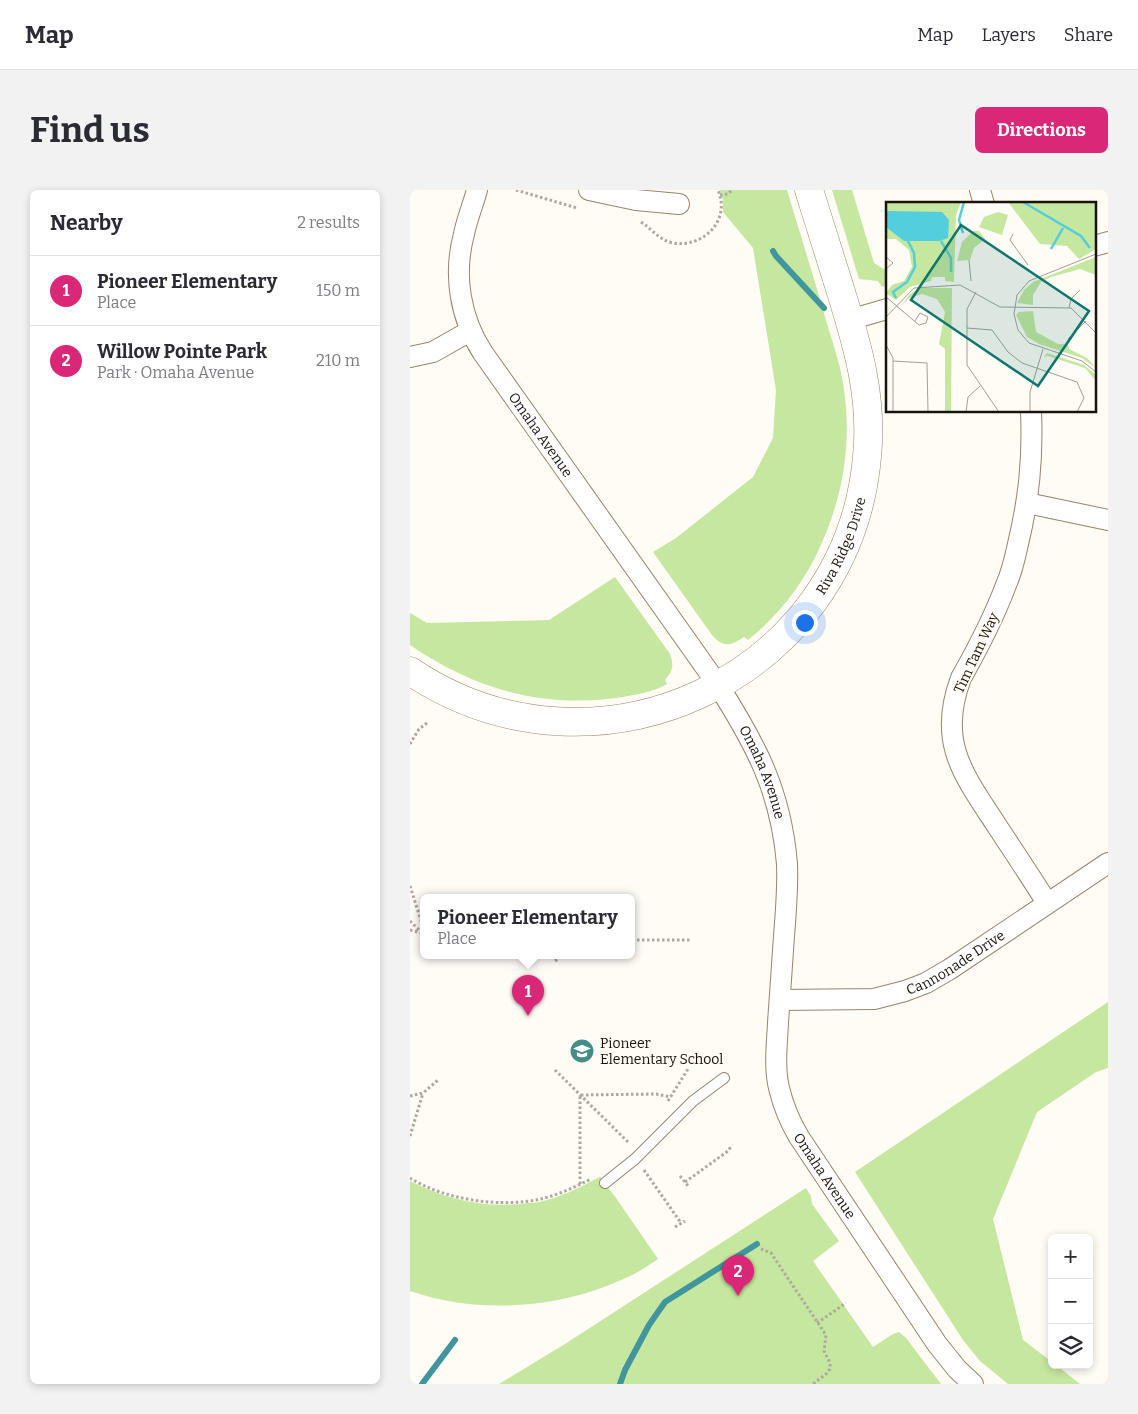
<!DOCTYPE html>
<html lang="en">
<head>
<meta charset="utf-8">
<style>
	body { margin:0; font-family:Bitter,serif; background:#f2f2f3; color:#2b2b33 }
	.controls { position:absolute; right:15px; bottom:15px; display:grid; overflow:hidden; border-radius:8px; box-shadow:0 2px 8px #0003 }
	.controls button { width:45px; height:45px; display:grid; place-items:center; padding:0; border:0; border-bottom:1px solid #e1e1e2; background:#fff; color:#2b2b33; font:25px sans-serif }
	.you { position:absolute; left:394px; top:432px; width:18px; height:18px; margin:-12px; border:4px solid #fff; border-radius:50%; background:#1a73e8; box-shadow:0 0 0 8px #1a73e833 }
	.badge { display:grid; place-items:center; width:32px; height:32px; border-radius:50%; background:#db2777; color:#fff; font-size:16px; font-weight:700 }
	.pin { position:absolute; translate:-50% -41px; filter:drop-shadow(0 1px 2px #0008) }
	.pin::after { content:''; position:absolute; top:26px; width:18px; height:15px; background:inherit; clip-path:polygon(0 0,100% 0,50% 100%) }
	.popup { position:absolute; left:10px; top:704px; width:215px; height:65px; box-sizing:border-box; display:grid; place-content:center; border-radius:8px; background:#fff; filter:drop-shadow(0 1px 4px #0005); font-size:16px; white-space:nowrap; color:#7c7c81 }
	.popup b { font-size:19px; color:#2b2b33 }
	.popup::after { content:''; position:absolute; left:50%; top:100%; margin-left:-10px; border:10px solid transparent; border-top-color:#fff }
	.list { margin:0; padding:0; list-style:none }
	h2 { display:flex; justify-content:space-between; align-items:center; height:65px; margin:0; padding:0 20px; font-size:21px }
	h2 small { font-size:16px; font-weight:400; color:#7c7c81 }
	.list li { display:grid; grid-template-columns:32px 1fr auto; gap:15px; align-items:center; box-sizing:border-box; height:70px; padding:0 20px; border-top:1px solid #e1e1e2 }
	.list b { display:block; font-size:19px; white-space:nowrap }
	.list p { margin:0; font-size:16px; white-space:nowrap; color:#7c7c81 }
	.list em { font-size:16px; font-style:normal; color:#7c7c81 }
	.icon { flex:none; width:28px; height:28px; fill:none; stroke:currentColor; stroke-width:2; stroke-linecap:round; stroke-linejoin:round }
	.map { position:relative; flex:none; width:698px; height:1194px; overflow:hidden; border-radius:8px }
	header { display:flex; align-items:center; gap:30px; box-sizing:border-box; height:70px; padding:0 25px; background:#fff; border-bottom:1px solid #e1e1e2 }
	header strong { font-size:24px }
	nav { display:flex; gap:28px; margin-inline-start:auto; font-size:18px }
	.intro { display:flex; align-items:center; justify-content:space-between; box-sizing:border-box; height:120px; padding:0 30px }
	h1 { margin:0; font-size:35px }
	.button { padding:12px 22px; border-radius:8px; background:#db2777; color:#fff; font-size:18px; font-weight:700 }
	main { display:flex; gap:30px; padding:0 30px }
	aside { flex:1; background:#fff; border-radius:8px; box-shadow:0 2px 8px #0003 }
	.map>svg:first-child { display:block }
	.green { fill:#c5e79f }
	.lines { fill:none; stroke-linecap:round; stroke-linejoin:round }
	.stream { stroke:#41969d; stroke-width:6 }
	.lane-casing { stroke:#97856c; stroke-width:12 }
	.street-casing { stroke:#97856c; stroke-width:22 }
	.secondary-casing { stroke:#97856c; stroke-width:29 }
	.path { stroke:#ada8a1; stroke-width:3; stroke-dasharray:2.5 2.5; stroke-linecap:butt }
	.lane { stroke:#fff; stroke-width:10 }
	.street { stroke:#fff; stroke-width:20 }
	.secondary { stroke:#fff; stroke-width:28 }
	.labels { text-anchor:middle; stroke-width:4; stroke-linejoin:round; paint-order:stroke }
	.street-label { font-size:14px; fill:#1a130a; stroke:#fffbf5 }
	.poi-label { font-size:14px; fill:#1a130a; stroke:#fffbf5; text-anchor:start }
	.inset-river { fill:none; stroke:#52cedc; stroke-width:2.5 }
	.inset-road { fill:none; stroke:#a39e97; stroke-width:1 }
	.view { fill:#0f766e; fill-opacity:0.15; stroke:#0f766e; stroke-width:2.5 }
	.inset-edge { fill:none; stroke:#1a130a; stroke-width:2.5 }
</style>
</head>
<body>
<header>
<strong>Map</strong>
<nav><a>Map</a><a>Layers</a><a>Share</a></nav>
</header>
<div class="intro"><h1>Find us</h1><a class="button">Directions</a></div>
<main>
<aside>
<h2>Nearby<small>2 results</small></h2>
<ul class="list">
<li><span class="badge">1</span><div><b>Pioneer Elementary</b><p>Place</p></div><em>150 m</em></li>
<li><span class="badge">2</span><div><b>Willow Pointe Park</b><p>Park · Omaha Avenue</p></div><em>210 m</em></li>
</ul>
</aside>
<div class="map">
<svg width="698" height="1194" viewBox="0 0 698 1194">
	<rect width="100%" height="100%" fill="#fffbf5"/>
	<!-- green -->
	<path class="green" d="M310 0H377C388 36 399 73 410 109 416 132 424 155 430 178 444 239 436 302 409 359 393 394 368 426 338 450L334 447C321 456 313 458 302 445L243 362 266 348 343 287 363 248 366 200 343 58 313 22V10Z
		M422 0H442L464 73 477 81V95L472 97 468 91 449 89Z
		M205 387 260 464C264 475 263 481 255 490L257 494C242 503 223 505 206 508 129 518 63 498 0 455V423L17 433 139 430Z
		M698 812V878L686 882 627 922 583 1029 613 1150 642 1172V1175H646L670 1194H598L570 1171 553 1150 445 982Z
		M190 987 206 1008 248 1069C241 1074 233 1079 226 1083 168 1113 97 1123 33 1110 22 1108 11 1104 0 1101V991C37 1010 77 1019 118 1013 125 1013 131 1012 137 1010 156 1005 172 996 190 987Z
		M396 998 401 1006 402 1014 429 1051 403 1071 463 1157 483 1144 489 1142 496 1148 531 1194H89L155 1154Z"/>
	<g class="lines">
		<!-- stream -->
		<path class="stream" d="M363 61 366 66 414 118
			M12 1194 45 1150
			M210 1194 215 1180 239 1135 255 1112 347 1054"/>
		<defs>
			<path id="lane" d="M195 993 225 969 283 911 314 888"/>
			<g id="street">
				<path id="s1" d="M67 0C63 15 57 29 54 44 43 85 50 128 73 163L308 495C346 555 371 601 377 674 378 698 376 722 374 746 372 775 370 804 368 833 367 854 364 877 369 898 373 915 380 932 389 947L527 1154 547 1179 563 1194"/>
				<path d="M179 0 226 10 269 14"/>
				<path d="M570 0 574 14"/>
				<path d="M684 56 698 52"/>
				<path d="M439 130 477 119"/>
				<path d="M0 167 23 162 60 141"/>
				<path d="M621 221C623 269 619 308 608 354 605 368 602 382 596 395 584 427 568 458 551 488 527 552 553 584 587 636 604 662 621 687 637 713"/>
				<path d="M617 313 698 330"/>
				<path id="s2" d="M370 810 464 809 495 801 516 793 540 779 698 673"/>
			</g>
			<g id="secondary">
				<path id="s3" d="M0 481C184 605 437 490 457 267 463 208 448 157 431 102 420 68 410 34 399 0"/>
			</g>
		</defs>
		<!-- lane casing -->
		<use href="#lane" class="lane-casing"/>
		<!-- street casing -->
		<use href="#street" class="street-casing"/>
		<!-- secondary casing -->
		<use href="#secondary" class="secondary-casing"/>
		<!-- path -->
		<path class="path" d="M106 0 167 18
			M310 5 318 4 322 0
			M231 32C242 39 249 50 263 53 294 58 321 30 308 0
			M0 554 9 539 17 533
			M0 696 14 740
			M0 731 14 745
			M0 740 11 743
			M222 750H282
			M145 771 153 765
			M145 880 219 953
			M0 906 13 903 28 890
			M258 911 278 879
			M0 946 13 903
			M234 980 271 1033
			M270 986 279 997
			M0 988C35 1010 90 1018 131 1009 148 1005 165 997 181 989
			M275 992 318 961 322 955
			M170 994V905L246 904 261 907
			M265 1037 275 1031
			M351 1059 361 1063 416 1145 414 1161 420 1173V1179L416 1184 403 1194
			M407 1133 436 1113"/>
		<!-- lane -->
		<use href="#lane" class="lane"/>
		<!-- street -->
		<use href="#street" class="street"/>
		<!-- secondary -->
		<use href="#secondary" class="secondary"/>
	</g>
	<!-- icons -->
	<defs>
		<symbol id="school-disc" viewBox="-11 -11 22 22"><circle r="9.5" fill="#458c88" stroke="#fffbf5"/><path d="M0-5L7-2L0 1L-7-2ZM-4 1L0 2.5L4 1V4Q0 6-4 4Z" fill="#fff"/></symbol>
	</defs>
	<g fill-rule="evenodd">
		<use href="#school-disc" x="158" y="847" width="28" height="28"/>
	</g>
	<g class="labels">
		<!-- street labels -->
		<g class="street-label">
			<text dy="5" stroke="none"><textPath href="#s1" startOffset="270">Omaha Avenue</textPath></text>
			<text dy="5" stroke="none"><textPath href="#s3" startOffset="515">Riva Ridge Drive</textPath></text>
			<text transform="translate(566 463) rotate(-65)" y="5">Tim Tam Way</text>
			<text dy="5" stroke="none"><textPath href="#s1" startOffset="675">Omaha Avenue</textPath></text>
			<text dy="5" stroke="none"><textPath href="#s2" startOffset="184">Cannonade Drive</textPath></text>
			<text dy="5" stroke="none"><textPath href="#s1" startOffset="1095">Omaha Avenue</textPath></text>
		</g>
		<!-- poi labels -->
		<g class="poi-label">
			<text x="190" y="858">Pioneer<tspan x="190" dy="16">Elementary School</tspan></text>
		</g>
	</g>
	<!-- overview -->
	<g transform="translate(476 12)">
		<rect width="210" height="210" fill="#fffbf5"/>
		<path d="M0 0H75L70 13 68 80 59 79V75H46L45 79 24 85 10 98 0 91 6 83 18 79 26 65 23 48 10 37H0ZM122 0H210V47L193 57 181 44 154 42ZM112 10 122 13 116 33 93 25 98 15ZM87 29H93L99 37 88 46 84 58 71 59 76 40ZM210 55V73L194 67 165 75 155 80 147 93V103L131 101 138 88 147 80ZM34 86H66L65 210H59V147L53 142 59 110 51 97 36 92 23 96 15 104 24 92ZM147 109 150 130 172 142H182L183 147 201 156 210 166 196 156 153 142 141 135 130 113 133 110ZM161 151 198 163 209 172 210 179 199 166 162 154 158 155Z" fill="#c5e79f"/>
		<path d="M0 9 56 10 63 18 62 36 53 39H18L0 25Z" fill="#52cedc"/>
		<path class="inset-river" d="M137 0 195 34 204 46M77 31 73 18 78 0M55 39 65 56V70M165 47 177 26M10 96 7 90 21 80 29 65 28 51 22 39"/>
		<path class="inset-road" d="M127 32 124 38 142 63M210 52 143 79 131 93 128 112 132 128 143 141 196 159 210 170M0 55 7 61 0 67M83 58 85 79M90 90 81 107V163L113 210M0 95 33 123 40 121 42 115 34 111 29 119M183 106 185 97 194 88M0 115 28 86 74 83 114 105 185 106 210 131M81 126 106 128 122 150 136 161 191 180 198 196 191 210M182 137 200 119M0 143 7 156V210M7 159 41 161 42 210M80 210 82 195 94 184M144 210V190L157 147"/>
		<path class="view" d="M75 23 203 109 152 184 25 98Z"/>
		<rect width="210" height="210" class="inset-edge"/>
	</g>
</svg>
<div class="controls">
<button>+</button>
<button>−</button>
<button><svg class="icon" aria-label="layers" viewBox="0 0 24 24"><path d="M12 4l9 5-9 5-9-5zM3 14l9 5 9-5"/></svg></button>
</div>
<div class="you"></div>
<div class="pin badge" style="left:118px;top:826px">1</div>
<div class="popup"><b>Pioneer Elementary</b>Place</div>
<div class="pin badge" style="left:328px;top:1106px">2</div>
</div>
</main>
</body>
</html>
